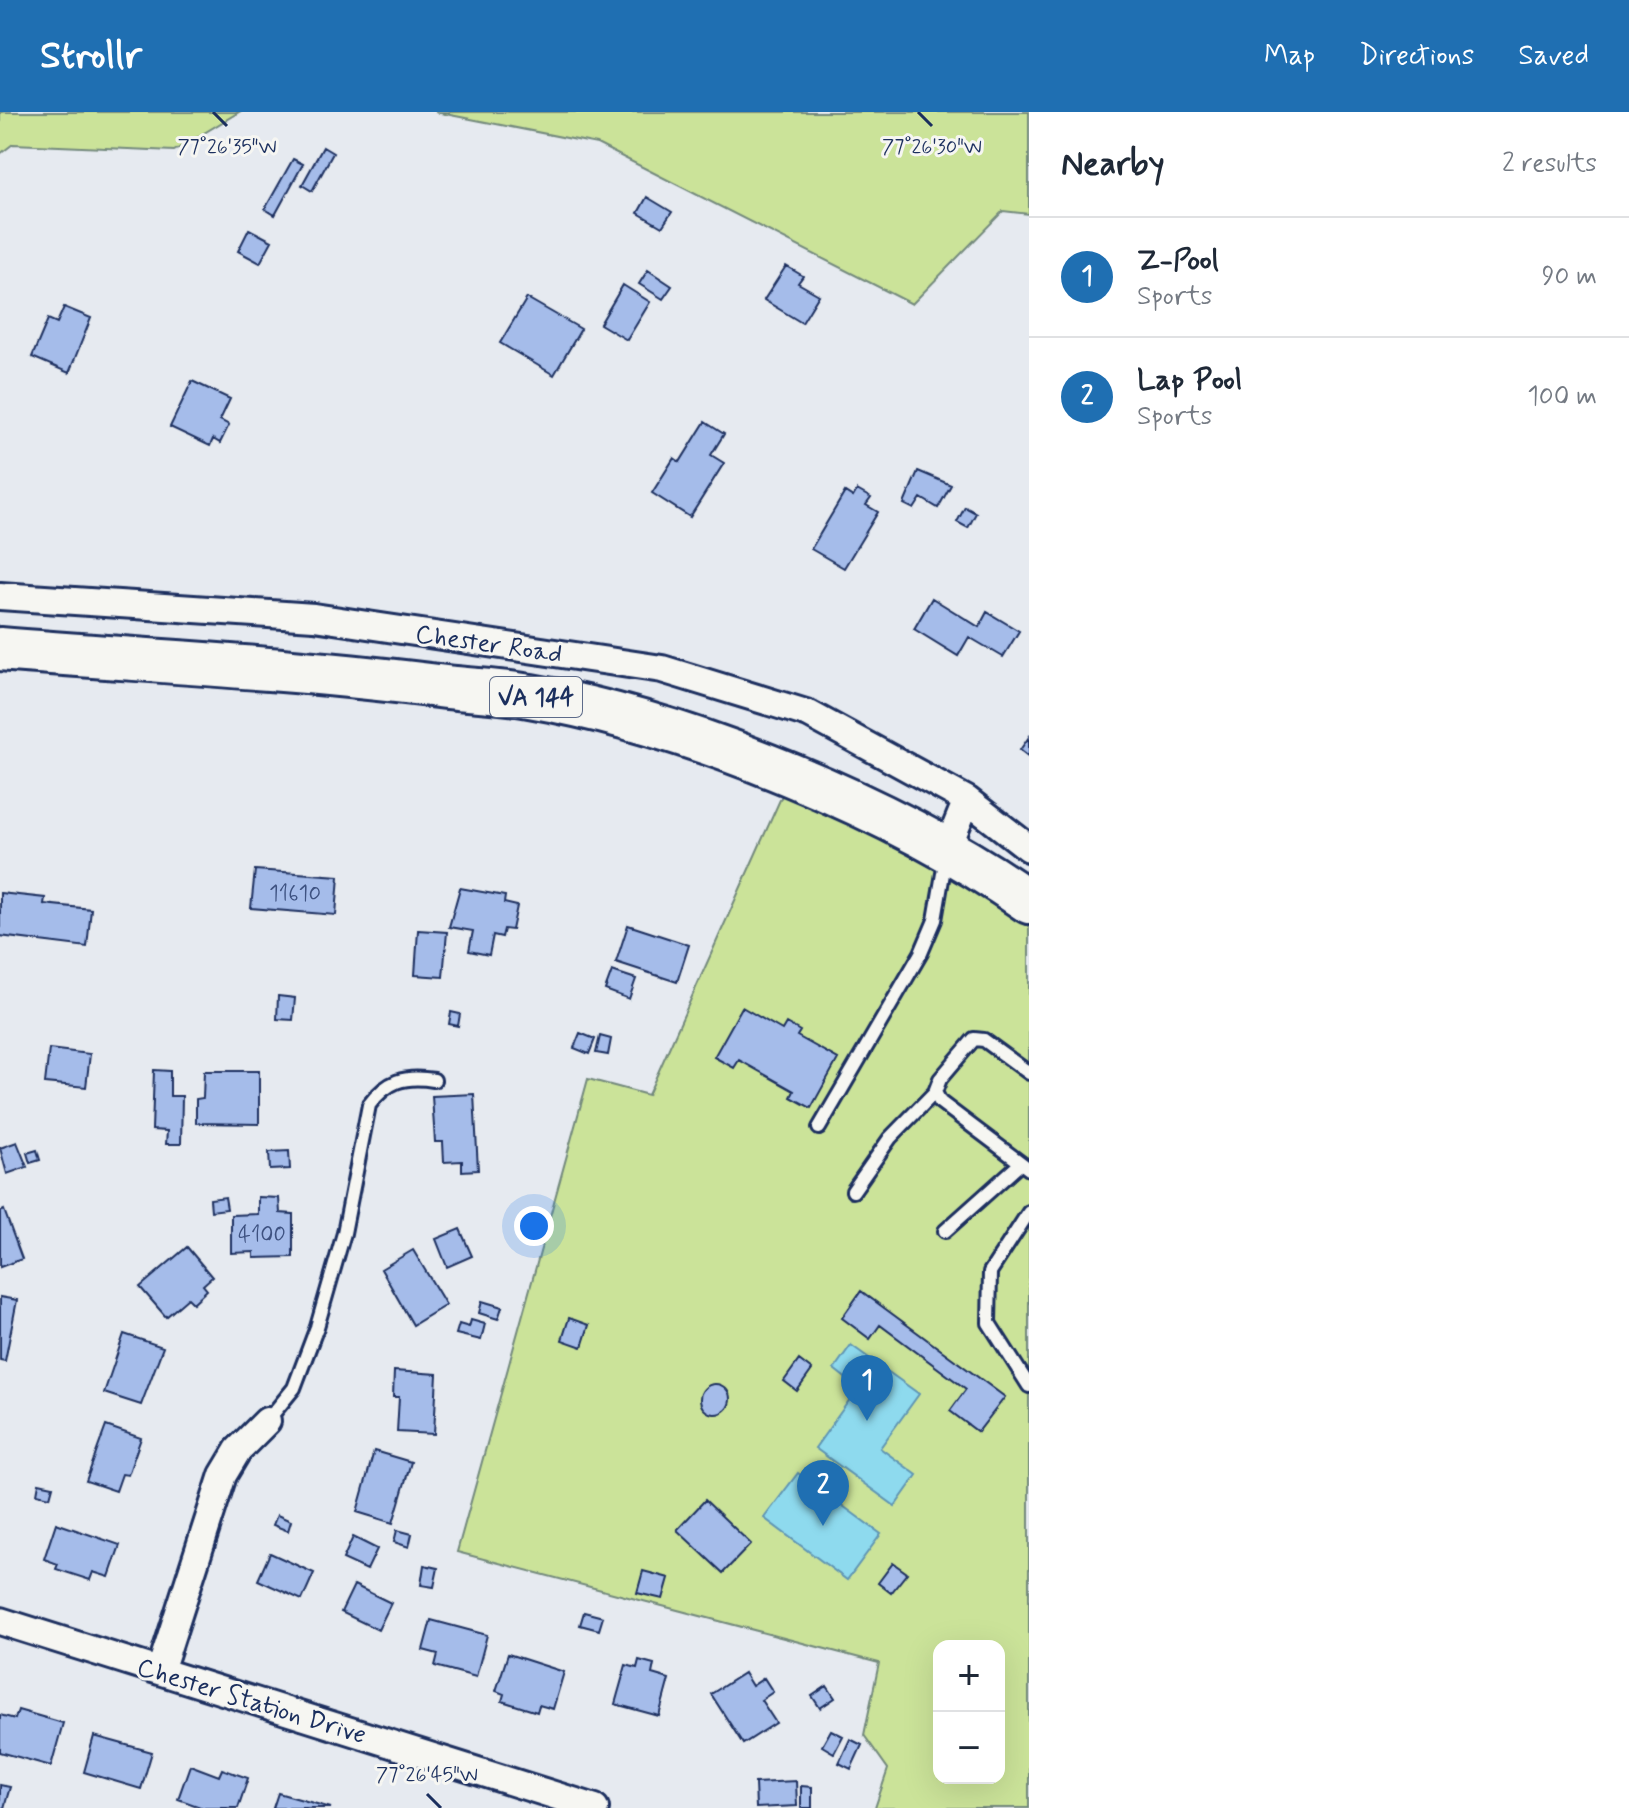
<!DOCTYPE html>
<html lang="en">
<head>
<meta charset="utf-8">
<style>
	body { margin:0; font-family:Mynerve,sans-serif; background:#f6f6f7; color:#1f2937 }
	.controls { position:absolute; right:24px; bottom:24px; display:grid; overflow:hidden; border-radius:16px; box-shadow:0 8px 32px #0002 }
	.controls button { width:72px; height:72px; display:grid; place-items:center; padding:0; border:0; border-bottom:2px solid #e0e1e3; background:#fff; color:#1f2937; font:40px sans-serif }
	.you { position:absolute; left:534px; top:1114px; width:28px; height:28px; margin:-20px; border:6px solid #fff; border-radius:50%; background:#1a73e8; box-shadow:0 0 0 12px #1a73e833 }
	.badge { display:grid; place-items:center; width:52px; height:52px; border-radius:50%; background:#1f6fb2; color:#fff; font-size:26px; font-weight:700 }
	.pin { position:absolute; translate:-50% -66px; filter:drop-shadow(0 2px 4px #0008) }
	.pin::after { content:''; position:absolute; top:42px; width:28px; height:24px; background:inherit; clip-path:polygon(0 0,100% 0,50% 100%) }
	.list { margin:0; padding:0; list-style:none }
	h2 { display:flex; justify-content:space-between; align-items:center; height:104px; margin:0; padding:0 32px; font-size:34px }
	h2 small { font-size:26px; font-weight:400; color:#747a83 }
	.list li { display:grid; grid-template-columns:52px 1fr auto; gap:24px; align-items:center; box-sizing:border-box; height:120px; padding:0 32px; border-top:2px solid #e0e1e3 }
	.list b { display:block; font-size:30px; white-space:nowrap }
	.list p { margin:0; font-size:26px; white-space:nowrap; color:#747a83 }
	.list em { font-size:26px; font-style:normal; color:#747a83 }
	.map { position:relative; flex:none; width:1029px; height:1696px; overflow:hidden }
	header { display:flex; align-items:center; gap:48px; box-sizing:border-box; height:112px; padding:0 40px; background:#1f6fb2; color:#fff }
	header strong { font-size:38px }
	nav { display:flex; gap:44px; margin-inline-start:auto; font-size:28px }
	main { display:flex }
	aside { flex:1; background:#fff }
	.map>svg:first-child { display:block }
	.green { fill:#cbe399; stroke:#73897c; stroke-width:2; fill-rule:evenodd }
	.water { fill:#8edaee; stroke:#6096b4; stroke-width:2 }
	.building { fill:#a5bcea; stroke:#1b2f5e; stroke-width:2 }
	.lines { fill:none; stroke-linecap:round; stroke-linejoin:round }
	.service-casing { stroke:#1b2f5e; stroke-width:18 }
	.minor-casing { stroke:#1b2f5e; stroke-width:32 }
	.primary-casing { stroke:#1b2f5e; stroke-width:48 }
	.service { stroke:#f6f6f2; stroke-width:12 }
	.minor { stroke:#f6f6f2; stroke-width:26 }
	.primary { stroke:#f6f6f2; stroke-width:42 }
	.ticks { fill:none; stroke:#1b2f5e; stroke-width:3 }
	.labels { text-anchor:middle; stroke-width:6; stroke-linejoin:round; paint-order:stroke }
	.number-label { font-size:22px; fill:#3e5281 }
	.shield { fill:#f6f6f2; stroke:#5d6b8a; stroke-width:2 }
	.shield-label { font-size:24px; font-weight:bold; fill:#1b2f5e }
	.street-label { font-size:26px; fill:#1b2f5e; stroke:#f6f6f2 }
	.ticks-label { font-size:20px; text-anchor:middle; fill:#1b2f5e; stroke:#f6f6f2; stroke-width:6; stroke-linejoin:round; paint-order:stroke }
</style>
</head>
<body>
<header>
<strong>Strollr</strong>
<nav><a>Map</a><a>Directions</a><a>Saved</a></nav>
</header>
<main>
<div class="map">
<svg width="1029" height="1696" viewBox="0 0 1029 1696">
	<rect width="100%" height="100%" fill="#e6eaf0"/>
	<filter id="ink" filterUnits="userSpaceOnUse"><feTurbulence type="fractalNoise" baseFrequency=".0125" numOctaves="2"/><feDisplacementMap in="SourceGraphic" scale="16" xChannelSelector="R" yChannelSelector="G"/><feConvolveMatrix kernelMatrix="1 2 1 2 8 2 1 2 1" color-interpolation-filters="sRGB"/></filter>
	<g filter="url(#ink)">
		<!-- green -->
		<path class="green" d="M0 0H239L174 39 13 32 0 42Z
			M435 0H1029V102L1003 99 912 192 597 32Z
			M787 672 1029 793V1696H875L888 1657 864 1623 879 1551 457 1440 588 967 648 983ZM939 1534H999V1666H939Z"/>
		<!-- water -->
		<path class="water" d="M851 1233 919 1282 880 1336 917 1363 895 1394 815 1336 858 1276 834 1257Z
			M798 1361 881 1422 847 1468 764 1406Z"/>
		<!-- building -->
		<path class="building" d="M323 35 333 41 312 79 302 73Z
			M293 47 303 52 275 103 265 97Z
			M647 85 672 100 662 115 638 101Z
			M249 117 272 129 260 151 238 139Z
			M786 154 803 164 798 171 819 183 802 211 764 188Z
			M648 158 672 174 663 187 639 172Z
			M623 173 650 190 627 228 600 212Z
			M527 186 581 217 554 263 500 231Z
			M64 195 91 206 69 261 32 245 48 207 57 211Z
			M192 269 230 287 220 308 229 313 220 331 213 327 210 334 170 315Z
			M705 310 724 322 711 343 724 351 690 405 652 381 674 346 680 350Z
			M918 359 951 373 938 396 921 386 914 397 904 392Z
			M857 378 871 386 866 393 878 400 844 456 811 437 845 380 853 385Z
			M965 395 976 401 968 416 957 410Z
			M932 486 979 515 987 500 1019 519 1003 545 969 525 958 544 914 517Z
			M1029 625V645L1020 638Z
			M255 758 339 764 336 803 251 796Z
			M460 776 505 784 504 791 517 794 512 818 504 817 502 825 493 823 489 843 469 839 473 819 449 815Z
			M0 781 45 786 44 792 91 797 87 835 0 824Z
			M628 813 689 833 677 870 616 850Z
			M418 818 447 820 443 865 415 863Z
			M612 859 636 867 629 887 605 878Z
			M278 884 295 886 293 908 277 907Z
			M742 895 782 918 786 911 800 919 797 924 838 947 811 996 791 985 794 979 739 948 734 956 714 945Z
			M451 900 460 902 458 914 449 912Z
			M580 921 595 927 589 942 574 936Z
			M600 924 611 927 608 943 596 941Z
			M49 937 90 942 86 975 45 971Z
			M154 958 170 959V984H182L181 1032H166L167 1019 152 1018Z
			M204 959H259V1012L196 1011V987L203 986Z
			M474 982 478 1058 462 1059V1049L444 1050 443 1030H435L432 984Z
			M17 1030 27 1055 7 1062 0 1036Z
			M37 1038 40 1048 30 1051 27 1041Z
			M289 1039 290 1057 270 1058 269 1040Z
			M225 1085 227 1097 211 1099 210 1087Z
			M258 1085 279 1086 280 1101 293 1102V1145L254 1146V1140L231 1141V1103L258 1102Z
			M4 1098 22 1147 0 1155V1100Z
			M460 1117 472 1144 447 1155 436 1127Z
			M187 1135 212 1165 203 1173 207 1178 193 1191 188 1186 166 1205 140 1175Z
			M413 1138 446 1193 413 1213 381 1157Z
			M861 1179 1005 1285 978 1320 950 1299 966 1277 880 1213 870 1227 842 1206Z
			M0 1185 17 1188 5 1249 0 1248Z
			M482 1189 502 1195 498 1207 479 1201Z
			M569 1206 589 1213 582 1235 562 1228Z
			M471 1208 485 1212 481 1228 456 1222 459 1212 469 1215Z
			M124 1222 163 1235 141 1293 104 1281Z
			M799 1248 812 1258 797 1279 784 1269Z
			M394 1259 437 1262 434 1322 397 1320 399 1285H393Z
			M700 1287a15 15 0 1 1 30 0a15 15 0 1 1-30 0Z
			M106 1314 141 1326 128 1363 122 1362 116 1379 86 1369Z
			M374 1339 411 1350 393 1411 357 1400Z
			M39 1371 53 1374 50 1385 37 1382Z
			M705 1388 751 1432 723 1461 677 1418Z
			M277 1403 291 1409 288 1419 273 1413Z
			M56 1411 120 1433 109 1465 93 1460 90 1468 56 1457 58 1452 44 1447Z
			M397 1418 412 1422 409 1435 394 1430Z
			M353 1425 377 1437 367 1458 343 1447Z
			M270 1441 314 1461 302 1488 258 1468Z
			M893 1451 907 1461 891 1481 878 1471Z
			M424 1453 438 1456 434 1475 421 1473Z
			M643 1459 669 1466 663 1487 637 1481Z
			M354 1473 391 1491 378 1518 341 1500Z
			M584 1500 603 1505 599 1518 580 1513Z
			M431 1508 487 1523 476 1565 435 1554 438 1542 423 1538Z
			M508 1542 564 1560 553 1597 539 1593 537 1600 502 1589 504 1582 496 1579Z
			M639 1548 654 1552 652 1562 669 1567 659 1604 615 1592 626 1553 637 1556Z
			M744 1561 752 1574 764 1566 773 1580 761 1588 776 1611 743 1632 711 1582Z
			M827 1574 835 1586 820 1596 812 1584Z
			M18 1598 63 1611 51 1654 0 1640V1603L15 1607Z
			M831 1618 843 1624 834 1641 822 1634Z
			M94 1624 152 1640 141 1677 84 1660Z
			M850 1627 862 1633 851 1657 839 1651Z
			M190 1653 219 1664 222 1657 248 1666 238 1696H203L178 1687Z
			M796 1669 797 1694 756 1696 755 1671Z
			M0 1673 10 1675 4 1696H0Z
			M801 1674 812 1675V1696H801Z
			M278 1681 331 1696H273Z"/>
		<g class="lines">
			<defs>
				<path id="service" d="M1029 961 984 928 974 927 940 967 935 980 940 990 1029 1057
					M819 1016 921 841 935 808 946 744
					M853 1079 890 1026 935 980
					M1029 1100 990 1160 989 1211 1029 1274
					M945 1119 1021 1051
					M267 1309 294 1276 317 1215 344 1121 369 993C387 969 404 963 434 968"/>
				<path id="minor" d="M0 484 314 505 662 557 809 602 967 688 1029 736
					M947 737 967 688
					M0 1509 595 1696
					M160 1559 223 1363 238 1338 267 1309"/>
				<path id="primary" d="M0 537C149 549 298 556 446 575 473 578 502 579 530 584 688 611 898 697 1029 790"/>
			</defs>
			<!-- service casing -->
			<use href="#service" class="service-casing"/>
			<!-- minor casing -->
			<use href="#minor" class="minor-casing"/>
			<!-- primary casing -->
			<use href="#primary" class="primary-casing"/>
			<!-- service -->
			<use href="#service" class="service"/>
			<!-- minor -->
			<use href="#minor" class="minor"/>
			<!-- primary -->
			<use href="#primary" class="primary"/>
		</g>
	</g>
	<!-- ticks -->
	<path class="ticks" d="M213 0 227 14M918 0 932 14M427 1682 441 1696"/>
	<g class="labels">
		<!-- number labels -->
		<g class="number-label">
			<text x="295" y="788">11610</text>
			<text x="262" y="1129">4100</text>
		</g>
		<!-- shield labels -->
		<rect class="shield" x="490" y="565" width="92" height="40" rx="6"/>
		<g class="shield-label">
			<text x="536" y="593">VA 144</text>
		</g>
		<!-- street labels -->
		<g class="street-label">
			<text transform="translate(489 531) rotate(8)" y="9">Chester Road</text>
			<text transform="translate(252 1588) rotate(17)" y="9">Chester Station Drive</text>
		</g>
	</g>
	<g class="ticks-label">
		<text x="227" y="41">77°26'35"W</text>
		<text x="932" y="41">77°26'30"W</text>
		<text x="427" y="1669">77°26'45"W</text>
	</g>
</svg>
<div class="controls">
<button>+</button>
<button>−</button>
</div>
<div class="you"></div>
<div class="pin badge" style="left:867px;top:1309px">1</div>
<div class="pin badge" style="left:823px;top:1414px">2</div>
</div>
<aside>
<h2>Nearby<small>2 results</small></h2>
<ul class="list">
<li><span class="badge">1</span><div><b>Z-Pool</b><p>Sports</p></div><em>90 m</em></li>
<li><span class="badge">2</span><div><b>Lap Pool</b><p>Sports</p></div><em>100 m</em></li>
</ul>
</aside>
</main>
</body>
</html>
